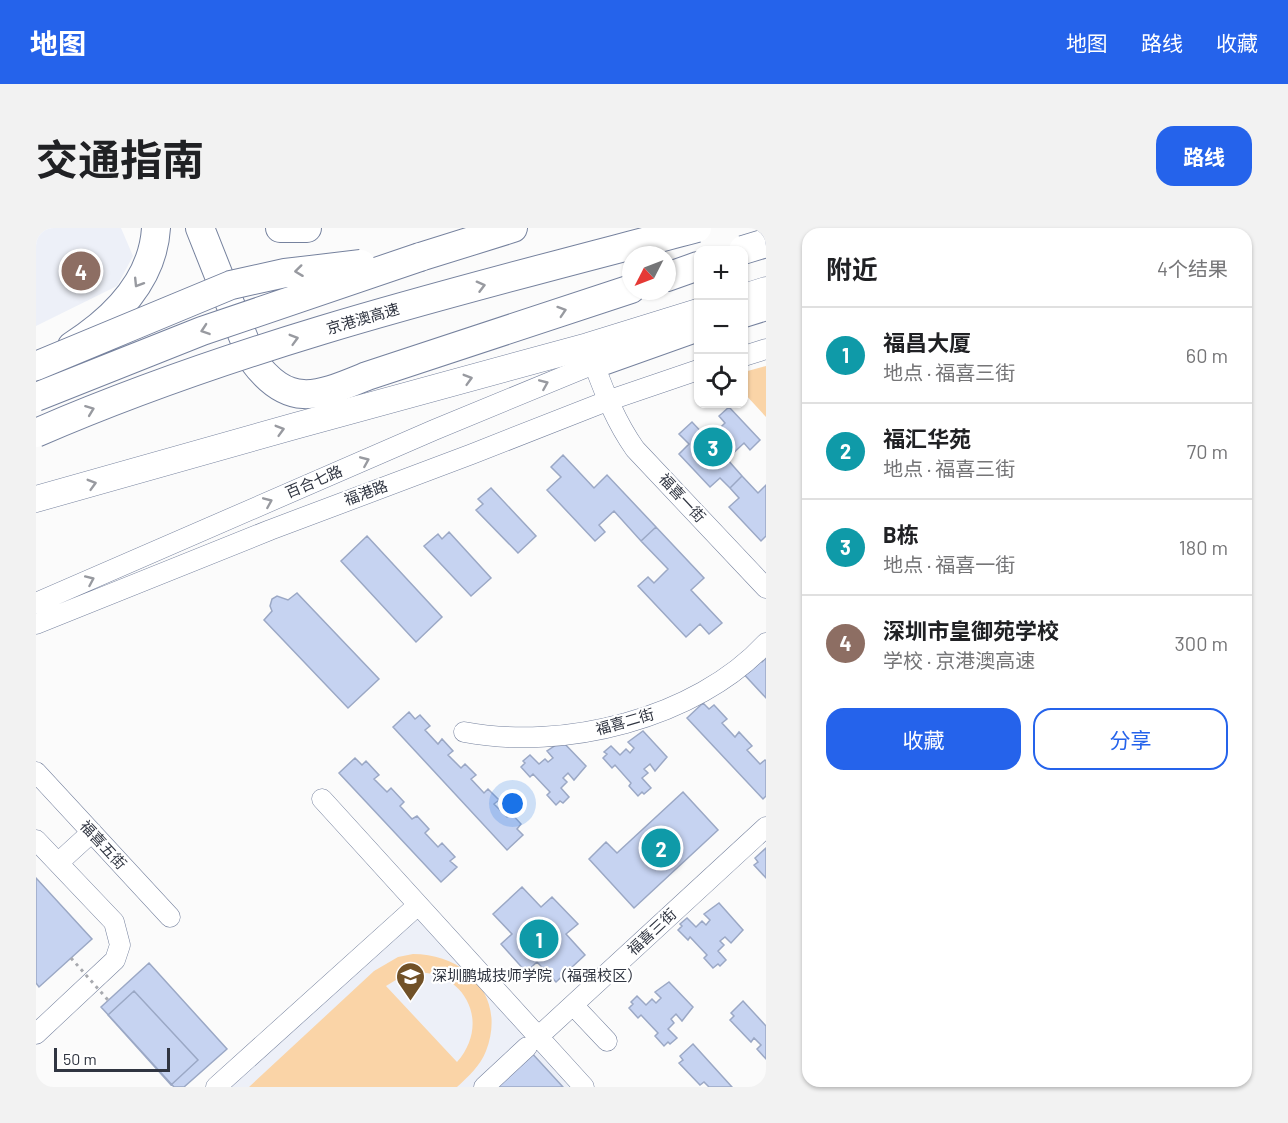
<!DOCTYPE html>
<html lang="zh">
<head>
<meta charset="utf-8">
<style>
	body { margin:0; font-family:Barlow,"Noto Sans SC",sans-serif; background:#f2f2f2; color:#202124 }
	.controls { position:absolute; right:18px; top:18px; display:grid; overflow:hidden; border-radius:12px; box-shadow:0 2px 4px #0004 }
	.controls button { width:54px; height:54px; display:grid; place-items:center; padding:0; border:0; border-bottom:2px solid #e0e0e0; background:#fff; color:#202124; font:30px sans-serif }
	.compass { position:absolute; left:586px; top:18px; width:54px; height:54px; border-radius:50%; background:#fff; box-shadow:0 2px 4px #0004; rotate:228deg }
	.scale { position:absolute; left:18px; bottom:15px; width:116px; box-sizing:border-box; padding-left:6px; border:3px solid #303541; border-top:0; font-size:16px; line-height:21px; white-space:nowrap; color:#303541; -webkit-text-stroke:4px #fff; paint-order:stroke }
	.you { position:absolute; left:477px; top:576px; width:21px; height:21px; margin:-15px; border:4px solid #fff; border-radius:50%; background:#1a73e8; box-shadow:0 0 0 9px #1a73e833 }
	.badge { display:grid; place-items:center; width:39px; height:39px; border-radius:50%; background:#2563eb; color:#fff; font-size:20px; font-weight:700 }
	.pin { position:absolute; translate:-50% -50%; border:3px solid #fff; box-shadow:0 2px 6px #0006 }
	.list { margin:0; padding:0; list-style:none }
	h2 { display:flex; justify-content:space-between; align-items:center; height:78px; margin:0; padding:0 24px; font-size:26px }
	h2 small { font-size:20px; font-weight:400; color:#757577 }
	.list li { display:grid; grid-template-columns:39px 1fr auto; gap:18px; align-items:center; box-sizing:border-box; height:96px; padding:0 24px; border-top:2px solid #e0e0e0 }
	.list b { display:block; font-size:22px; white-space:nowrap }
	.list p { margin:0; font-size:20px; white-space:nowrap; color:#757577 }
	.list em { font-size:20px; font-style:normal; color:#757577 }
	.actions { display:flex; gap:12px; padding:18px 24px }
	.actions a { flex:1; padding:14px 0; border:2px solid #2563eb; border-radius:18px; text-align:center; font-size:21px; color:#2563eb }
	.actions .main { background:#2563eb; color:#fff }
	.icon { flex:none; width:33px; height:33px; fill:none; stroke:currentColor; stroke-width:2; stroke-linecap:round; stroke-linejoin:round }
	.map { position:relative; flex:none; width:730px; height:859px; overflow:hidden; border-radius:18px }
	header { display:flex; align-items:center; gap:36px; box-sizing:border-box; height:84px; padding:0 30px; background:#2563eb; color:#fff }
	header strong { font-size:28px }
	nav { display:flex; gap:33px; margin-inline-start:auto; font-size:21px }
	.intro { display:flex; align-items:center; justify-content:space-between; box-sizing:border-box; height:144px; padding:0 36px }
	h1 { margin:0; font-size:42px }
	.button { padding:15px 27px; border-radius:18px; background:#2563eb; color:#fff; font-size:21px; font-weight:700 }
	main { display:flex; gap:36px; padding:0 36px }
	aside { flex:1; background:#fff; border-radius:18px; box-shadow:0 2px 4px #0004 }
	.map>svg:first-child { display:block }
	.built { fill:#edf0f8 }
	.green { fill:#fad4a7; fill-rule:evenodd }
	.building { fill:#c6d3f1; stroke:#9ba8c5; stroke-width:1.5 }
	.lines { fill:none; stroke-linecap:round; stroke-linejoin:round }
	.minor-casing { stroke:#76829e; stroke-width:21 }
	.major-casing { stroke:#76829e; stroke-width:27 }
	.highway-casing { stroke:#76829e; stroke-width:30 }
	.minor { stroke:#fff; stroke-width:20 }
	.major { stroke:#fff; stroke-width:26 }
	.highway { stroke:#fff; stroke-width:28 }
	.highway-bridge-casing { stroke:#76829e; stroke-width:30; stroke-linecap:butt }
	.path-bridge { stroke:#a8aaaf; stroke-width:3; stroke-dasharray:3 4.5; stroke-linecap:butt }
	.highway-bridge { stroke:#fff; stroke-width:28 }
	.oneway { stroke:#989aa0 }
	.labels { text-anchor:middle; stroke-width:4.5; stroke-linejoin:round; paint-order:stroke }
	.street-label { font-size:15px; fill:#303541; stroke:#fff }
	.poi-label { font-size:15px; fill:#303541; stroke:#fff; text-anchor:start }
</style>
</head>
<body>
<header>
<strong>地图</strong>
<nav><a>地图</a><a>路线</a><a>收藏</a></nav>
</header>
<div class="intro"><h1>交通指南</h1><a class="button">路线</a></div>
<main>
<div class="map">
<svg width="730" height="859" viewBox="0 0 730 859">
	<rect width="100%" height="100%" fill="#fbfbfb"/>
	<!-- built -->
	<path class="built" d="M0 0H85L97 28 81 58 0 98Z
		M384 689 538 859H194Z"/>
	<!-- green -->
	<path class="green" d="M730 138V189L708 165V144Z
		M377 726C430 726 471 769 450 823 444 838 433 848 421 859H213L338 743 362 729ZM379 744C430 744 455 795 421 834L350 758 368 747Z"/>
	<!-- building -->
	<path class="building" d="M693 179 724 212 714 222 708 215 691 231 706 248 694 260 684 250 674 259 643 226 653 216 643 206 656 194 672 211 689 195 683 188Z
		M527 227 558 260 571 247 620 299 605 313 578 283 563 297 569 304 559 313 511 262 525 249 515 239Z
		M706 248 722 265 730 257V308L725 313 693 279 703 270 694 260Z
		M455 260 500 308 482 325 440 282 447 276 442 271Z
		M620 299 668 350 655 362 686 395 673 406 664 396 650 409 602 358 612 349 618 355 632 341 605 313Z
		M413 304 455 350 435 368 388 318 402 306 406 311Z
		M331 308 406 389 380 414 305 333Z
		M261 365 343 451 312 480 228 392 236 383 234 378 236 371 241 368 252 372Z
		M720 427 726 434 730 430V470L704 442Z
		M667 475 673 481 678 477 691 491 686 495 699 509 703 504 716 518 711 522 724 536 729 532 730 533V568L727 571 651 490Z
		M373 484 379 491 384 487 394 498 389 502 402 516 406 511 417 523 412 527 425 540 429 536 440 547 435 551 448 565 452 561 463 572 458 576 471 589 475 585 485 596 481 601 487 607 471 622 357 499Z
		M607 503 631 529 619 543 614 536 608 541 612 545 606 550 615 560 608 566 606 564 602 568 593 558 595 555 579 537 576 540 567 530 571 526 568 524 575 518 584 527 590 521 594 525 598 520 592 514Z
		M526 513 550 538 538 552 532 545 527 550 531 554 525 560 533 569 527 575 524 573 520 577 511 567 514 564 497 546 494 549 485 539 489 535 487 533 494 527 503 536 509 531 512 534 517 530 511 523Z
		M319 530 326 537 330 533 343 547 338 551 351 564 355 560 368 574 364 578 376 591 381 588 393 601 389 605 402 619 406 615 419 629 414 633 421 639 405 654 303 545Z
		M647 564 682 602 598 680 553 631 570 614 581 625Z
		M730 620V650L718 637 722 634 719 630Z
		M0 650 56 711 3 759 0 755Z
		M486 659 505 679 516 669 542 696 530 706 549 727 520 754 501 734 490 744 465 716 476 706 457 686Z
		M683 675 707 702 695 715 689 709 684 713 688 717 682 723 690 732 684 738 682 736 677 740 668 730 671 727 654 709 652 712 642 702 646 698 644 696 651 690 660 699 666 693 670 697 674 692 668 686Z
		M113 735 191 821 148 859H138L65 779Z
		M633 754 657 779 646 793 640 786 635 791 638 795 632 801 641 810 634 816 632 814 628 818 619 808 622 805 605 787 602 790 593 780 597 776 595 774 601 768 610 777 616 771 620 775 625 770 619 764Z
		M98 763 162 832 135 857 72 787Z
		M707 773 730 798V831L721 821 725 817 718 810 715 814 694 792 698 788 695 785Z
		M657 816 696 859H673L668 854 664 857 643 835 647 832 644 828Z
		M493 822 527 859H453Z"/>
	<g class="lines">
		<defs>
			<path id="minor" d="M708 128 730 121
				M0 375 398 202 558 136C569 166 580 194 599 221L730 360
				M0 396 234 302 436 226 571 173 662 142
				M428 504C527 523 660 491 730 415
				M0 544 134 689
				M286 571 548 859
				M0 612 78 694 84 717 79 732 0 806
				M22 635 56 604
				M537 777 571 813
				M502 809 730 599
				M180 859 382 677
				M448 859 491 819"/>
			<path id="major" d="M708 69 730 62
				M0 271 259 198 552 118 662 84"/>
			<path id="highway" d="M164 0 216 131C253 182 282 168 331 148L595 61
				M244 0H271
				M384 29 477 0
				M631 49 662 38
				M708 85 730 78
				M36 118C78 91 117 52 120 0
				M558 136 662 99"/>
		</defs>
		<!-- minor casing -->
		<use href="#minor" class="minor-casing"/>
		<!-- major casing -->
		<use href="#major" class="major-casing"/>
		<!-- highway casing -->
		<use href="#highway" class="highway-casing"/>
		<!-- minor -->
		<use href="#minor" class="minor"/>
		<!-- major -->
		<use href="#major" class="major"/>
		<!-- highway -->
		<use href="#highway" class="highway"/>
		<defs>
			<path id="highway-bridge" d="M707 22 730 15
				M0 138 195 57 249 45 325 36
				M0 169 166 103 384 29
				M0 205C212 113 438 59 661 0"/>
		</defs>
		<!-- highway-bridge casing -->
		<use href="#highway-bridge" class="highway-bridge-casing"/>
		<!-- path-bridge -->
		<path class="path-bridge" d="M35 730 72 772"/>
		<!-- highway-bridge -->
		<use href="#highway-bridge" class="highway-bridge"/>
	</g>
	<!-- one-way arrows -->
	<defs><path id="oneway-chevron" d="M-2-3.5L2.5 0L-2 3.5" fill="none" stroke-width="1.6" stroke-linecap="round" stroke-linejoin="round" transform="scale(1.5)"/></defs>
	<g class="oneway">
		<use href="#oneway-chevron" transform="translate(263 43) rotate(173)"/>
		<use href="#oneway-chevron" transform="translate(102 55) rotate(122)"/>
		<use href="#oneway-chevron" transform="translate(445 58) rotate(-15)"/>
		<use href="#oneway-chevron" transform="translate(526 83) rotate(-18)"/>
		<use href="#oneway-chevron" transform="translate(169 102) rotate(161)"/>
		<use href="#oneway-chevron" transform="translate(258 111) rotate(-16)"/>
		<use href="#oneway-chevron" transform="translate(432 151) rotate(-16)"/>
		<use href="#oneway-chevron" transform="translate(508 156) rotate(-23)"/>
		<use href="#oneway-chevron" transform="translate(54 182) rotate(-21)"/>
		<use href="#oneway-chevron" transform="translate(244 202) rotate(-16)"/>
		<use href="#oneway-chevron" transform="translate(329 233) rotate(-23)"/>
		<use href="#oneway-chevron" transform="translate(56 256) rotate(-16)"/>
		<use href="#oneway-chevron" transform="translate(232 274) rotate(-23)"/>
		<use href="#oneway-chevron" transform="translate(54 352) rotate(-24)"/>
	</g>
	<!-- icons -->
	<defs>
		<symbol id="university-pin" viewBox="-11 -11 22 30"><path d="M0 17L-7.5 6A9.5 9.5 0 1 1 7.5 6Z" fill="#715127" stroke="#fff"/><path d="M0-5L7-2L0 1L-7-2ZM-4 1L0 2.5L4 1V4Q0 6-4 4Z" fill="#fff"/></symbol>
	</defs>
	<g fill-rule="evenodd">
		<use href="#university-pin" x="358" y="732" width="33" height="45"/>
	</g>
	<g class="labels">
		<!-- street labels -->
		<g class="street-label">
			<text transform="translate(327 91) rotate(-16)" y="5">京港澳高速</text>
			<text transform="translate(278 254) rotate(-23)" y="5">百合七路</text>
			<text transform="translate(330 265) rotate(-20)" y="5">福港路</text>
			<text transform="translate(646 270) rotate(47)" y="5">福喜一街</text>
			<text transform="translate(589 494) rotate(-16)" y="5">福喜二街</text>
			<text transform="translate(67 617) rotate(47)" y="5">福喜五街</text>
			<text transform="translate(616 704) rotate(-43)" y="5">福喜三街</text>
		</g>
		<!-- poi labels -->
		<g class="poi-label">
			<text x="396" y="753">深圳鹏城技师学院（福强校区）</text>
		</g>
	</g>
</svg>
<div class="controls">
<button>+</button>
<button>−</button>
<button><svg class="icon" aria-label="locate" viewBox="0 0 24 24"><circle cx="12" cy="12" r="6"/><path d="M12 2v4M12 18v4M2 12h4M18 12h4"/></svg></button>
</div>
<svg class="compass" viewBox="-18 -18 36 36"><path d="M0-13l5 13h-10z" fill="#e53935"/><path d="M0 13l5-13h-10z" fill="#757577"/></svg>
<div class="scale">50 m</div>
<div class="you"></div>
<div class="pin badge" style="left:503px;top:711px;background:#0f9aa8">1</div>
<div class="pin badge" style="left:625px;top:620px;background:#0f9aa8">2</div>
<div class="pin badge" style="left:677px;top:219px;background:#0f9aa8">3</div>
<div class="pin badge" style="left:45px;top:43px;background:#8d6e63">4</div>
</div>
<aside>
<h2>附近<small>4个结果</small></h2>
<ul class="list">
<li><span class="badge" style="background:#0f9aa8">1</span><div><b>福昌大厦</b><p>地点 · 福喜三街</p></div><em>60 m</em></li>
<li><span class="badge" style="background:#0f9aa8">2</span><div><b>福汇华苑</b><p>地点 · 福喜三街</p></div><em>70 m</em></li>
<li><span class="badge" style="background:#0f9aa8">3</span><div><b>B栋</b><p>地点 · 福喜一街</p></div><em>180 m</em></li>
<li><span class="badge" style="background:#8d6e63">4</span><div><b>深圳市皇御苑学校</b><p>学校 · 京港澳高速</p></div><em>300 m</em></li>
</ul>
<div class="actions"><a class="main">收藏</a><a>分享</a></div>
</aside>
</main>
</body>
</html>
